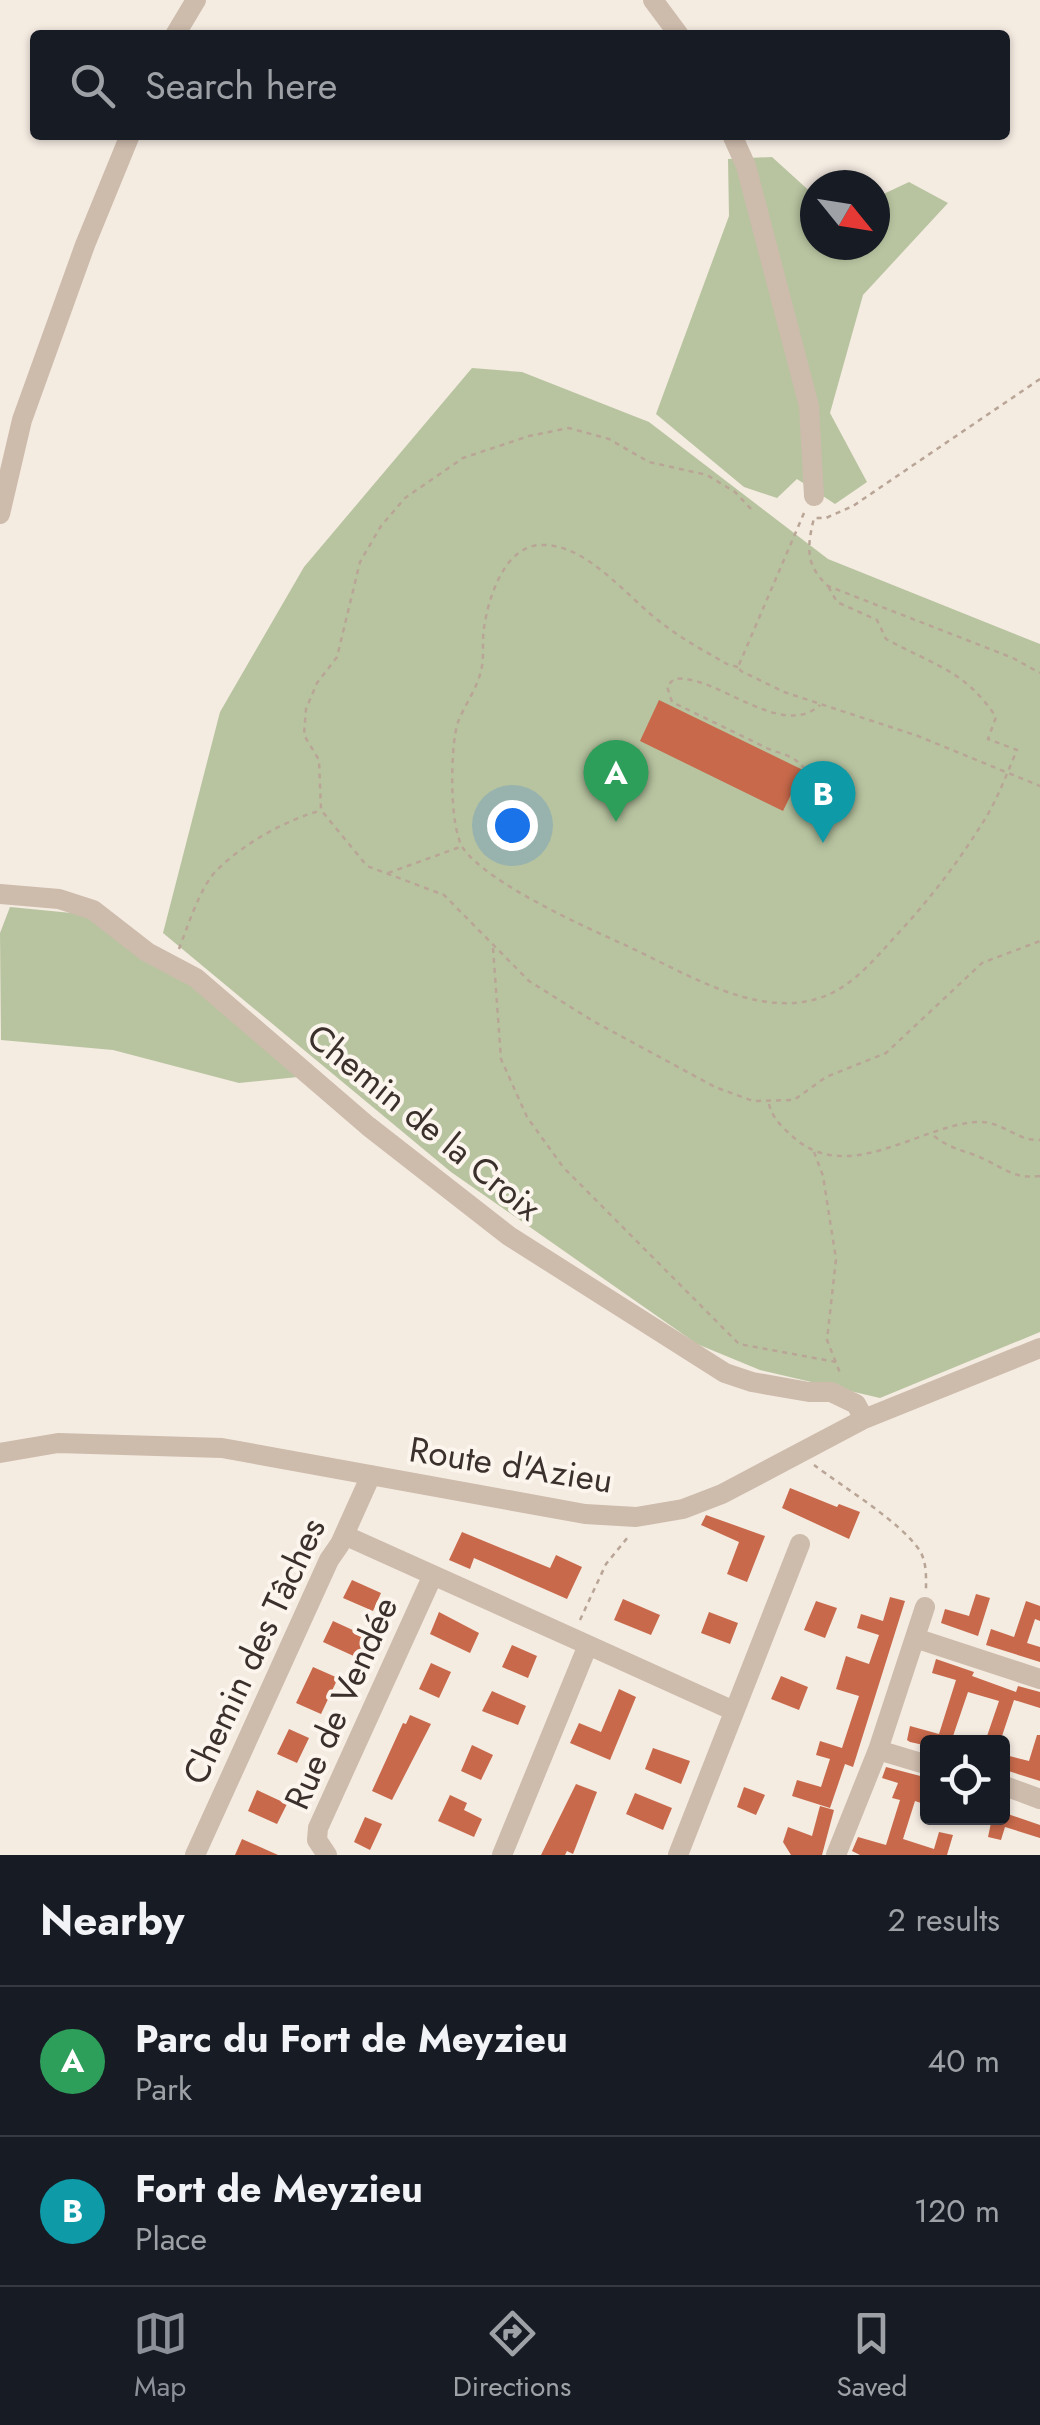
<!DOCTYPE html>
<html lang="en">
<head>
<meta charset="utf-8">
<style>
	body { margin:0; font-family:Jost,sans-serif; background:#20242c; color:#f1f3f6 }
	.controls { position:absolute; right:30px; bottom:30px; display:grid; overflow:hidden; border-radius:10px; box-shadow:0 2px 8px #0004 }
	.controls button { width:90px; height:90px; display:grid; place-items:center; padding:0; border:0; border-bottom:2px solid #363941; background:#171b24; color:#f1f3f6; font:50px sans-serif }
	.compass { position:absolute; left:800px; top:170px; width:90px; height:90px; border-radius:50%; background:#171b24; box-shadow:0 2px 8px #0004; rotate:120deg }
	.you { position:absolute; left:512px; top:825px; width:35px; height:35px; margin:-25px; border:8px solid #fff; border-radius:50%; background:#1a73e8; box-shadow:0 0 0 15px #1a73e833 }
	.badge { display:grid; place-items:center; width:65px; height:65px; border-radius:50%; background:#8c9099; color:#fff; font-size:32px; font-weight:700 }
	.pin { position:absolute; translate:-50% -82px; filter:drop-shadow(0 2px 5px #0008) }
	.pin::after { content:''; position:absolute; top:52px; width:35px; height:30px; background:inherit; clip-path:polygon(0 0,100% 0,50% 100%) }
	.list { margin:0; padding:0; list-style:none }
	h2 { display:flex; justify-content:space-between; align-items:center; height:130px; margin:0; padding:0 40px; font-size:42px }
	h2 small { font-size:32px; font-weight:400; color:#9ea1a6 }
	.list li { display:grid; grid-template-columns:65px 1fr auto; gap:30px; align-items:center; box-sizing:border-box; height:150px; padding:0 40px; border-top:2px solid #363941 }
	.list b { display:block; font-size:38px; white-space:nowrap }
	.list p { margin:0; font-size:32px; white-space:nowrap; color:#9ea1a6 }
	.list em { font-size:32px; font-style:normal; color:#9ea1a6 }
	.icon { flex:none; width:55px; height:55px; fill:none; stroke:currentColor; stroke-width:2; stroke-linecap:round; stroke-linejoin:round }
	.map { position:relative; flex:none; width:1040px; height:1855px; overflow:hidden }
	.search { position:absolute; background:#171b24; box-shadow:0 2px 8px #0004; left:30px; right:30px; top:30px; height:110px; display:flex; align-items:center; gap:25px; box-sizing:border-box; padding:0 35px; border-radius:10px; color:#9ea1a6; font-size:38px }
	.sheet { height:430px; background:#171b24 }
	nav { display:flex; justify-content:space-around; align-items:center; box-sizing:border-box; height:140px; border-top:2px solid #363941; background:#171b24; font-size:28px; color:#9ea1a6 }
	nav a { display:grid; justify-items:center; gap:5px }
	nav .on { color:#8c9099 }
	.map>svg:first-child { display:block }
	.green { fill:#b8c4a0 }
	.building { fill:#c8694b }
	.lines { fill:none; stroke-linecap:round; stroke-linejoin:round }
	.path { stroke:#b9a596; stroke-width:2.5; stroke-dasharray:5 5; stroke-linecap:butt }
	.street { stroke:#cdbbac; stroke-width:20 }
	.labels { text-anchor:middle; stroke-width:8; stroke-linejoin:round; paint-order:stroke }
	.street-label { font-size:35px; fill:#3b302b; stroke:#fbf5ee }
</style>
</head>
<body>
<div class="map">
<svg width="1040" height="1855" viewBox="0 0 1040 1855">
	<rect width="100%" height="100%" fill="#f4ebe1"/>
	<!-- green -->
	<path class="green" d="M772 157 815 196V204L805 223 815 226V245H875L877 197 909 182 948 203 863 295 830 413 867 482 835 504 797 479 777 498 744 487 656 414 729 216 728 159Z
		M472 368 522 372 649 422 828 559 1040 644V1332L880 1398 760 1370 697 1344 451 1172 163 933 220 712 304 567Z
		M10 907 82 914 193 986 298 1077 239 1083 113 1050 1 1040 0 933Z"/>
	<!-- building -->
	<path class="building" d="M659 700 803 770 783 811 640 741Z
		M790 1488 837 1507 839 1504 860 1512 849 1539 782 1508Z
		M706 1515 765 1536 747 1582 727 1574 739 1542 701 1525Z
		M462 1532 550 1568 556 1555 582 1567 567 1599 474 1558 470 1569 449 1560Z
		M352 1580 381 1593 373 1611 343 1598Z
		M976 1594 990 1598 978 1636 941 1623 945 1609 969 1616Z
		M890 1597 905 1601 853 1767 845 1764 830 1808 792 1796 797 1780 821 1787 830 1759 816 1755 820 1741 842 1748 859 1696 836 1689 846 1656 869 1664 879 1635 857 1628 861 1614 883 1621Z
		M623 1599 660 1615 651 1635 614 1620Z
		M816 1601 837 1608 825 1638 804 1630Z
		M1026 1601 1040 1606V1621L1035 1619 1027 1643 1040 1647V1662L986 1645 991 1629 1014 1637Z
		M439 1612 479 1633 470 1653 430 1634Z
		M709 1612 738 1623 730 1644 701 1633Z
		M333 1621 368 1637 358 1658 323 1642Z
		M512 1645 537 1656 528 1678 502 1667Z
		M936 1659 974 1672 972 1676 1016 1692 1018 1686 1040 1692V1708L1014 1700 1000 1742H985L999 1701 968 1692 952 1739 956 1742H928V1746L910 1742 907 1740 910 1726 939 1734 956 1680 932 1673Z
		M431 1663 451 1672 439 1698 419 1689Z
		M313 1667 338 1678 321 1714 296 1703Z
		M781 1676 808 1687 799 1710 771 1699Z
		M619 1689 636 1697 610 1760 570 1743 579 1723 601 1732Z
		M492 1691 526 1706 518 1725 482 1711Z
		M410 1715 431 1724 392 1800 372 1791 403 1723 406 1724Z
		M289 1729 309 1738 297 1763 277 1754Z
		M1037 1735H1040V1781L1002 1769V1754L1029 1761Z
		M472 1745 493 1755 481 1780 461 1771Z
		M653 1748 690 1761 681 1784 645 1769Z
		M886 1767 928 1778V1791L925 1790 921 1803 915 1801 903 1839 934 1849 939 1832 953 1835 947 1855H860L852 1851 858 1837 886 1845 900 1800 892 1798 898 1783 882 1778Z
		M576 1784 597 1792 573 1854 567 1851 565 1855H541Z
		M744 1787 765 1795 756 1815 737 1807Z
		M257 1790 287 1804 277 1824 248 1811Z
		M635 1793 672 1808 663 1830 626 1814Z
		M450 1795 467 1803 464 1810 482 1819 474 1837 438 1821Z
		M820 1806 834 1810 822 1855H791L783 1842 788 1827 812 1836Z
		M1002 1812 1040 1825V1838L1005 1827 1001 1840 988 1837 992 1818H1002Z
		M365 1817 382 1824 370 1850 354 1842Z
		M242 1839 278 1855H235Z"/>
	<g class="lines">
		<!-- path -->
		<path class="path" d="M1040 379 853 506 826 518H814C807 547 805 565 828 586L1013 658 1040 673
			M751 509 735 492 707 475 649 462 609 439 569 428 529 436 463 458 405 498 381 526 360 562 337 657 317 683 306 709 304 735 319 760 321 810 367 866 444 895 529 981 593 1021 715 1087 753 1101 794 1100 826 1077 886 1053 982 963 1040 941
			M804 513 738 667 741 671 784 692 918 736 1040 786
			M738 667 727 664C706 652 682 639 663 624 627 598 587 542 539 545 503 548 488 600 484 628 482 641 484 654 482 666 479 686 465 704 458 722 450 746 449 827 463 848 487 883 585 927 625 945 673 967 728 1001 780 1003 840 1006 867 967 903 928 934 894 961 858 985 819 998 798 1007 773 1017 750L988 739 996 717C965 670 933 665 886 639L877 620 837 602 828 586
			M814 787C806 766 796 756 773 751L672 702 667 686 674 679C716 673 781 741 820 705
			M388 873 460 847
			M493 948 501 1059 527 1117 563 1167 739 1344 836 1362
			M179 949C187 928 201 885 217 870 243 844 284 821 319 811
			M769 1104C772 1117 781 1126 791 1135 845 1187 917 1127 975 1122 1003 1120 1015 1141 1040 1140
			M934 1136C953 1151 966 1150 986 1160 1006 1170 1016 1179 1040 1176
			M814 1152 823 1176 836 1259 827 1340 840 1373
			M814 1465C843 1487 901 1522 920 1551 927 1563 926 1578 926 1590
			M580 1620 606 1564 628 1537"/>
		<!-- street -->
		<path class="street" d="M653 0 679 35
			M175 35 196 0
			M732 135 746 166 809 406 814 496
			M0 514 22 420 85 245 130 135
			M0 894 59 899 93 910 147 952 196 978 368 1126 509 1236 725 1373 752 1382 809 1392H831L856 1404 864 1419
			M0 1453 58 1443 222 1448 585 1514 636 1517 683 1509 722 1494 864 1419 1040 1348
			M344 1535 588 1645 502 1855
			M915 1638 1040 1679
			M588 1645 734 1711
			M878 1750 928 1765
			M1002 1785 1040 1799
			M195 1855 329 1560 340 1544 371 1475
			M327 1855 317 1840 318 1828 433 1575
			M678 1855 800 1544
			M836 1855 878 1750 925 1607"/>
	</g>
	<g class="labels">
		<!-- street labels -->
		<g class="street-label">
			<text transform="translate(424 1122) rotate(39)" y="12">Chemin de la Croix</text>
			<text transform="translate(511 1465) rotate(9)" y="12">Route d'Azieu</text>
			<text transform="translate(254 1651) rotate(-65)" y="12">Chemin des Tâches</text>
			<text transform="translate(341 1703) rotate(-66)" y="12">Rue de Vendée</text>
		</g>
	</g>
</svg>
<div class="controls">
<button><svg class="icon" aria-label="locate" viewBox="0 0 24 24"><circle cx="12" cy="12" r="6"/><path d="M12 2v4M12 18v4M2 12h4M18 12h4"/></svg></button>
</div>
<svg class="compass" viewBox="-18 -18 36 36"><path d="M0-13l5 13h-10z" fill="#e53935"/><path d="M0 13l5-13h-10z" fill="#9ea1a6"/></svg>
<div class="you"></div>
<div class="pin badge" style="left:616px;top:822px;background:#2e9e5b">A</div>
<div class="pin badge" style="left:823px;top:843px;background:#0f9aa8">B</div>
<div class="search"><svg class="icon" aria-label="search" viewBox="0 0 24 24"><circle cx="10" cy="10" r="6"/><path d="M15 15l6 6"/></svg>Search here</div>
</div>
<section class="sheet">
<h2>Nearby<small>2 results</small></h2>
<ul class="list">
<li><span class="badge" style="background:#2e9e5b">A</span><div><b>Parc du Fort de Meyzieu</b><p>Park</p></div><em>40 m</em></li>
<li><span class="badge" style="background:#0f9aa8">B</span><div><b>Fort de Meyzieu</b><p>Place</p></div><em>120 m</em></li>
</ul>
</section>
<nav>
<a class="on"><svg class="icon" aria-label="map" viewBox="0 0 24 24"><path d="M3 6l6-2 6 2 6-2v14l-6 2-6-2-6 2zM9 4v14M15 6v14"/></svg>Map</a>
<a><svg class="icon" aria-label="directions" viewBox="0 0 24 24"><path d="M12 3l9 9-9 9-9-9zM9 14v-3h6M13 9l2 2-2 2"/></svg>Directions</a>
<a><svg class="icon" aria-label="saved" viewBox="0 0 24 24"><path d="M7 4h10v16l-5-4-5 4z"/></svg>Saved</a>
</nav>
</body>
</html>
